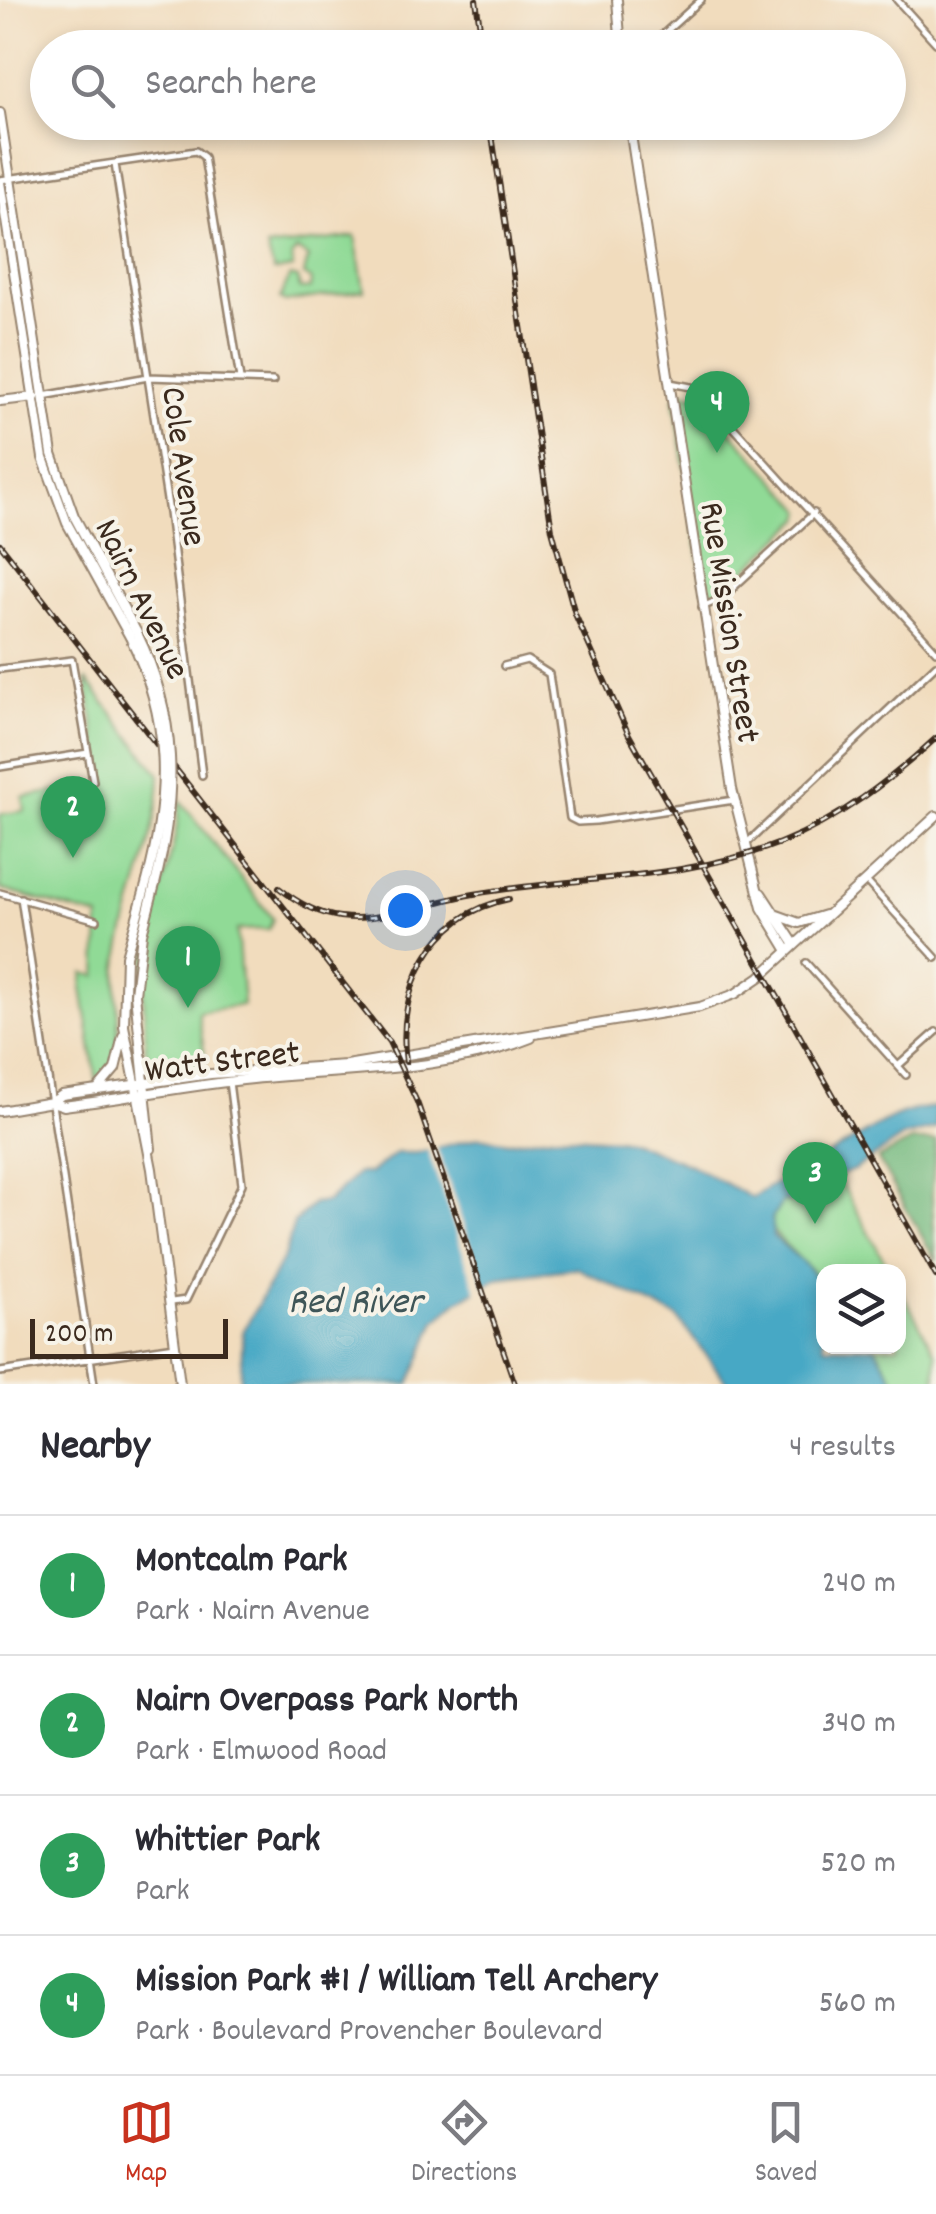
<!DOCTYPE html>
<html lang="en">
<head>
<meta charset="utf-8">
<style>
	body { margin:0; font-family:Dekko,sans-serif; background:#f2f2f3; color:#2b2b33 }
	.controls { position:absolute; right:30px; bottom:30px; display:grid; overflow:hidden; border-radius:20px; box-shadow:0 5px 15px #0003 }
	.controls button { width:90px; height:90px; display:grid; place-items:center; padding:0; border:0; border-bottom:2px solid #e1e1e2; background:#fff; color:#2b2b33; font:50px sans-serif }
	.scale { position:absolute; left:30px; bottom:25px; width:198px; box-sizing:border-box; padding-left:10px; border:5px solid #3b2a1e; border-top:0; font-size:28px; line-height:35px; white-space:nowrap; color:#3b2a1e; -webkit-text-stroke:8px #f7f3e8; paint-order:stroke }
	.you { position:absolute; left:405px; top:910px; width:35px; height:35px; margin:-25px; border:8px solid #fff; border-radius:50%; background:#1a73e8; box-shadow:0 0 0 15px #1a73e833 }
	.badge { display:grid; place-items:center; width:65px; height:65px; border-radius:50%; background:#c8321e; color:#fff; font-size:32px; font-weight:700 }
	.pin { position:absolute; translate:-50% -82px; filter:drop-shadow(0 2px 5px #0008) }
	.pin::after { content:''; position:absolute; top:52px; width:35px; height:30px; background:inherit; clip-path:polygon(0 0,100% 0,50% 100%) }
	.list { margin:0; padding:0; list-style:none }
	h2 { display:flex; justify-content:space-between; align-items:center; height:130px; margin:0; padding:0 40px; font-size:42px }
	h2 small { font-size:32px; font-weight:400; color:#7c7c81 }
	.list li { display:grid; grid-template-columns:65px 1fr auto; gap:30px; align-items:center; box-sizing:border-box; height:140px; padding:0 40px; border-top:2px solid #e1e1e2 }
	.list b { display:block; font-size:38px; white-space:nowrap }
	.list p { margin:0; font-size:32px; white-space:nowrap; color:#7c7c81 }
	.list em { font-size:32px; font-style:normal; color:#7c7c81 }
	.icon { flex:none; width:55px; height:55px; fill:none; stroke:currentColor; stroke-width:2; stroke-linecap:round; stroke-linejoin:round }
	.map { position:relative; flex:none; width:936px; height:1384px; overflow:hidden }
	.search { position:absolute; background:#fff; box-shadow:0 5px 15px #0003; left:30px; right:30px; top:30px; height:110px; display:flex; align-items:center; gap:25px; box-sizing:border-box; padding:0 35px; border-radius:55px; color:#7c7c81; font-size:38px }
	.sheet { height:690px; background:#fff }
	nav { display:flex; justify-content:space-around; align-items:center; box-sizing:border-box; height:140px; border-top:2px solid #e1e1e2; background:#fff; font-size:28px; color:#7c7c81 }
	nav a { display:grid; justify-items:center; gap:5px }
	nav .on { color:#c8321e }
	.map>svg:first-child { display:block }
	.green { fill:#90da96; stroke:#66825a; stroke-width:2.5 }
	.forest { fill:#74ba7f; stroke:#58724e; stroke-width:2.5 }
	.water { fill:#46a8c5; stroke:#406972; stroke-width:2.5 }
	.pier { fill:#f1dcbd }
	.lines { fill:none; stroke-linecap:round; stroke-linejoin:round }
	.street-casing { stroke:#96836e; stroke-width:10 }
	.secondary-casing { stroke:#96836e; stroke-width:12 }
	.street { stroke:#fff; stroke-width:5 }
	.secondary { stroke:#fff; stroke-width:8 }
	.rail-casing { stroke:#3b2a1e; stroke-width:6 }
	.rail { stroke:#f7f3e8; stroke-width:2.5; stroke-dasharray:8; stroke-linecap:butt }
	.secondary-bridge-casing { stroke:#96836e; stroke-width:12; stroke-linecap:butt }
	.secondary-bridge { stroke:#fff; stroke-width:8 }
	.labels { text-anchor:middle; stroke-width:8; stroke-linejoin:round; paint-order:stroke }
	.street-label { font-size:35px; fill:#3b2a1e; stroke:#f7f3e8 }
	.water-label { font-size:38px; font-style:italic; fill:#3f5658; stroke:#f7f3e8 }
</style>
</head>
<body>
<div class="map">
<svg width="936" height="1384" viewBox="0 0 936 1384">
	<rect width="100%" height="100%" fill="#f7f3e8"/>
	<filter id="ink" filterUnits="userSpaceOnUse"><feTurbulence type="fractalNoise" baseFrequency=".01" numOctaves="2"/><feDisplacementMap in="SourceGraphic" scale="20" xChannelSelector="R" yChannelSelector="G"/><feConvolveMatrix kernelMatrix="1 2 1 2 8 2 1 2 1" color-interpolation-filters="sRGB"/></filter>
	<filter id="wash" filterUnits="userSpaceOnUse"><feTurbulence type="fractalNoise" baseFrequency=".0048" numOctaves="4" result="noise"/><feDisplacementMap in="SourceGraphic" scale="40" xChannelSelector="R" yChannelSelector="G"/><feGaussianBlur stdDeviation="2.25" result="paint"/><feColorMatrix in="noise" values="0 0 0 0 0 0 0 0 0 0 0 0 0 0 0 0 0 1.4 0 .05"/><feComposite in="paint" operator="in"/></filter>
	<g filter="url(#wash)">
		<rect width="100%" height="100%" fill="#f1dcbd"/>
		<!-- green -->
		<path class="green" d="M355 236 364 290 285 302 280 299 290 276 298 278 300 289 310 288 311 280 304 275 308 257 297 250 292 256 293 268 274 271 267 248Z
			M682 391 702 400 804 511 801 519 735 580 710 595 704 589 674 398Z
			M86 679 160 775C158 843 126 905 117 972 113 1005 131 1061 97 1083L82 988 84 973 97 976 99 917 0 889V814L25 811 23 797 103 783Z
			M180 800 273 919 269 929 237 930 243 1005 198 1012 206 1063 164 1070 146 1053C144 1014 141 975 149 937 159 891 177 847 180 800Z
			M834 1170 890 1271 824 1272 823 1284C802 1257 776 1241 760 1212Z
			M899 1287 936 1354V1384H897L875 1347 898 1346Z"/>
		<!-- forest -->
		<path class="forest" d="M911 1141H936L932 1194 936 1261 878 1159Z"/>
		<!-- water -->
		<path class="water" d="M936 1107V1128L903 1137 854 1170 822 1183 796 1201 782 1202 772 1219 773 1236C826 1282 823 1276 824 1346L875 1347 897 1384H728L677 1317 577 1268 498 1278 457 1302 436 1321 410 1384H240L243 1332 285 1254 294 1223 313 1204 327 1202 358 1173H370L396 1153H416L480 1137 509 1142 557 1135 628 1140 691 1165 752 1198C781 1177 805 1169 835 1151 869 1132 895 1109 936 1107Z"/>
		<!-- pier -->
		<path class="pier" d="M435 1143 486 1291 478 1296 426 1146Z"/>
	</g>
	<g filter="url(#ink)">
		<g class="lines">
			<defs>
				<path id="street" d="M897 0 936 43
					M648 48 701 0
					M115 164 169 513 202 775
					M0 180 196 151 204 157 240 379
					M670 383 691 387 707 398 936 651
					M43 396 148 377 273 381
					M702 607 721 599 814 513
					M504 666 527 660 549 674 570 818 578 822 596 821 734 800
					M0 669 72 660 93 781
					M0 767 88 753
					M747 843 936 665
					M866 881 936 958
					M0 893 97 920
					M21 898 94 1384
					M806 963 906 1075
					M898 1066 936 1032
					M172 1302 186 1300 242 1184 229 1082
					M0 1372 175 1346"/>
				<path id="secondary" d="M617 0 621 48
					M0 113 52 454 74 516 137 633
					M629 122 732 789 762 908 788 951
					M0 182 43 458 67 523 130 637
					M0 401 35 397
					M147 881 126 956 124 1026 152 1169 180 1384
					M761 893 795 945
					M777 915 799 923 825 915
					M143 1059 148 1069 166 1077
					M98 1089 115 1069 123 1036
					M52 1102 64 1106C127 1098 190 1085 253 1079 344 1069 445 1073 531 1038
					M0 1111 52 1102 62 1095 211 1074 346 1065 700 1007 735 994 760 977 936 816
					M151 1149 135 994 142 934 155 884"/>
			</defs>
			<!-- street casing -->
			<use href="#street" class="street-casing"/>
			<!-- secondary casing -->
			<use href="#secondary" class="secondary-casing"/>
			<!-- street -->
			<use href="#street" class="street"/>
			<!-- secondary -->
			<use href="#secondary" class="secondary"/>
			<defs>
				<path id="rail" d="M476 0 483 48
					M490 122 552 530 575 614 628 733 936 1276
					M0 544 389 1042 417 1102 515 1384
					M279 888C297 902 317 914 340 917 385 923 430 901 474 894 575 876 683 881 780 843 840 819 889 781 936 738
					M406 1062C396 989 432 914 509 899"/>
			</defs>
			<!-- rail casing -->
			<use href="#rail" class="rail-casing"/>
			<!-- rail -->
			<use href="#rail" class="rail"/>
			<defs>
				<path id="secondary-bridge" d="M137 633C178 717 178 794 155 884
					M130 637C171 719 170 794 147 881"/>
			</defs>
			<!-- secondary-bridge casing -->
			<use href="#secondary-bridge" class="secondary-bridge-casing"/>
			<!-- secondary-bridge -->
			<use href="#secondary-bridge" class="secondary-bridge"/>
		</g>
	</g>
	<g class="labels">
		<!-- street labels -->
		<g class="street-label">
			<text transform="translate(186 466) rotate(82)" y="12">Cole Avenue</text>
			<text transform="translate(144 598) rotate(64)" y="12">Nairn Avenue</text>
			<text transform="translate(732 622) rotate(81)" y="12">Rue Mission Street</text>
			<text transform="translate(222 1059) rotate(-7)" y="12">Watt Street</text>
		</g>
		<!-- water labels -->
		<g class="water-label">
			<text x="355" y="1312">Red River</text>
		</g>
	</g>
</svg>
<div class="controls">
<button><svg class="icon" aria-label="layers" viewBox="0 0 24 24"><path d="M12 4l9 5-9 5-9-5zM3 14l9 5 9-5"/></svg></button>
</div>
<div class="scale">200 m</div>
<div class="you"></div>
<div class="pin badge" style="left:188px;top:1008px;background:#2e9e5b">1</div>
<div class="pin badge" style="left:73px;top:858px;background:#2e9e5b">2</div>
<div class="pin badge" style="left:815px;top:1224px;background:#2e9e5b">3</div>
<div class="pin badge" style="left:717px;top:453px;background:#2e9e5b">4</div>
<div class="search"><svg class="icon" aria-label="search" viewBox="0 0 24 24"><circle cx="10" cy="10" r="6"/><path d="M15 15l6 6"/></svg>Search here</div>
</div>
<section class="sheet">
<h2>Nearby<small>4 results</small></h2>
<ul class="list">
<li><span class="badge" style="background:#2e9e5b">1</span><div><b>Montcalm Park</b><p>Park · Nairn Avenue</p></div><em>240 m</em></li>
<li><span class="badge" style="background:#2e9e5b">2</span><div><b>Nairn Overpass Park North</b><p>Park · Elmwood Road</p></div><em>340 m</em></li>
<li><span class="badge" style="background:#2e9e5b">3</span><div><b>Whittier Park</b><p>Park</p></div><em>520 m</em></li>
<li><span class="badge" style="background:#2e9e5b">4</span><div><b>Mission Park #1 / William Tell Archery</b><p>Park · Boulevard Provencher Boulevard</p></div><em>560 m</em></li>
</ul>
</section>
<nav>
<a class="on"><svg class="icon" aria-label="map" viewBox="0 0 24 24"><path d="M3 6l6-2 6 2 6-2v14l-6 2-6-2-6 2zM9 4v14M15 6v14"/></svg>Map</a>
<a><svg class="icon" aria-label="directions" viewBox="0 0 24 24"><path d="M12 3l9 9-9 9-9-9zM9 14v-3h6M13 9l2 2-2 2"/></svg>Directions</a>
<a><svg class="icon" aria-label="saved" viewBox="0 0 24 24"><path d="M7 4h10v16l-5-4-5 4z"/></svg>Saved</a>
</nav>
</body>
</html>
